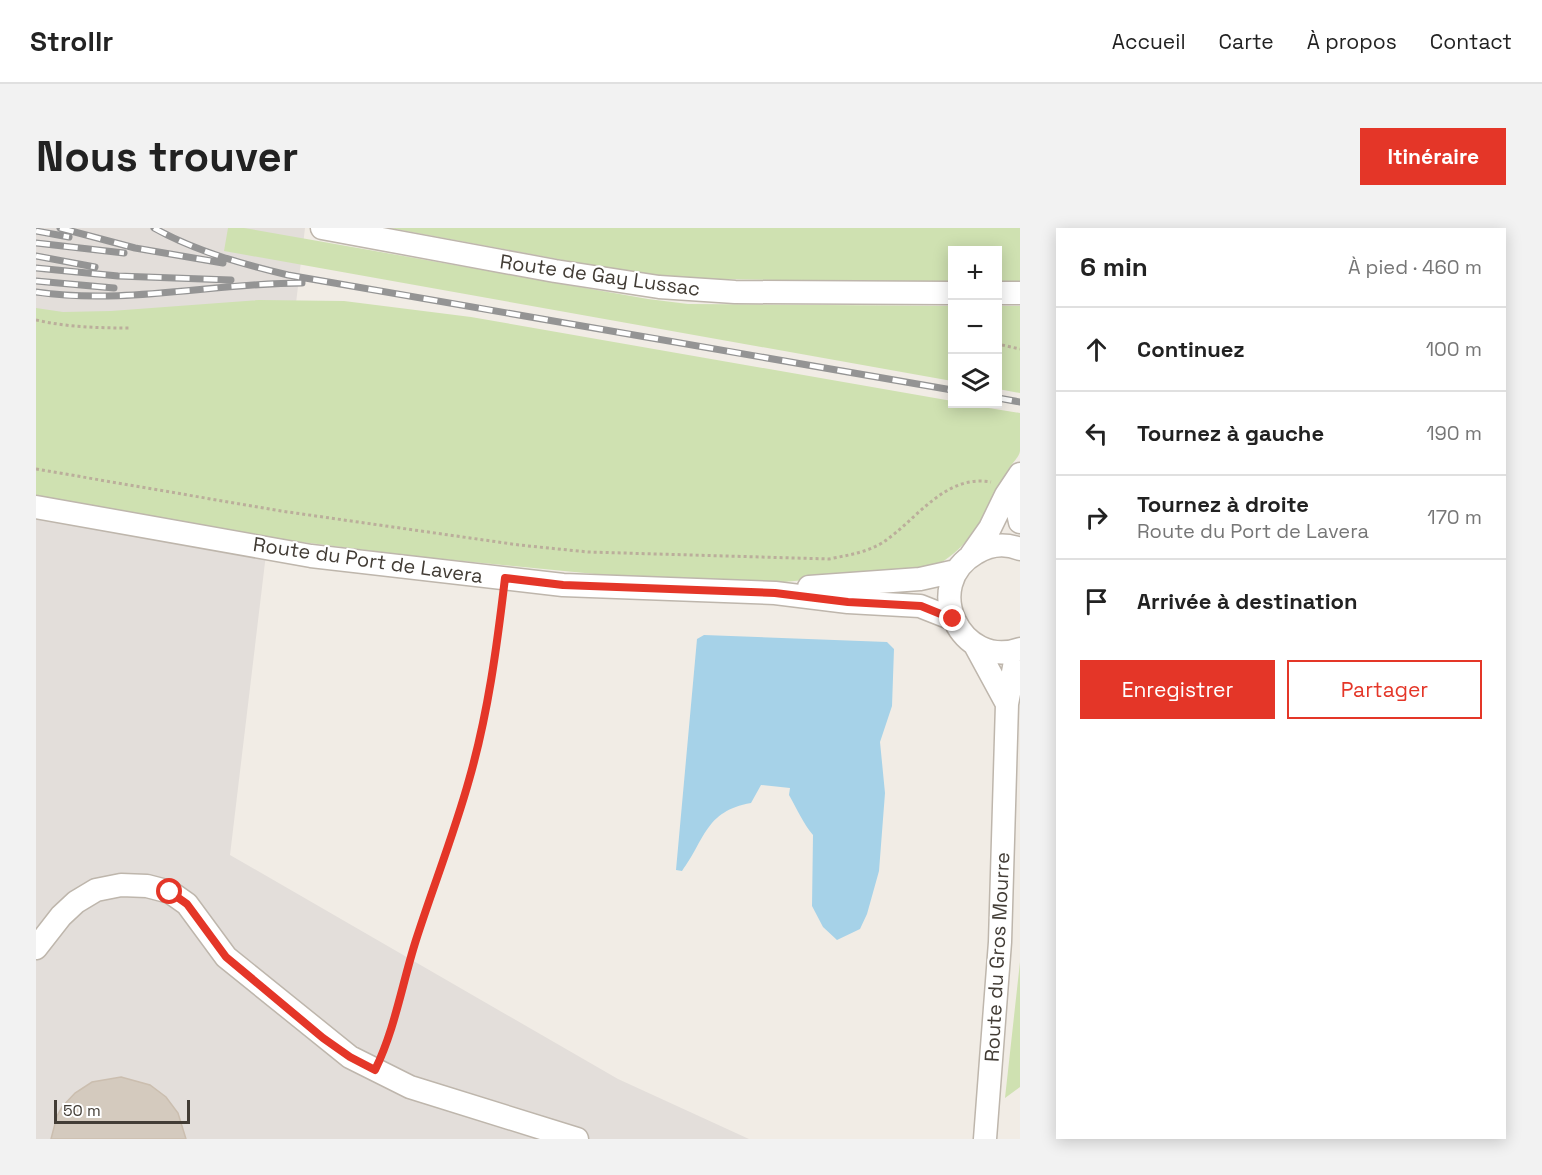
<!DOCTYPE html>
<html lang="fr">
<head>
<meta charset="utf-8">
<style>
	body { margin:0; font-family:"Space Grotesk",sans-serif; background:#f2f2f2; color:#222 }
	.controls { position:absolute; right:18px; top:18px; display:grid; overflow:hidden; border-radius:0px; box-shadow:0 3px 15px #0003 }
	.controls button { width:54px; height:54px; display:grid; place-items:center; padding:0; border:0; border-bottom:2px solid #e0e0e0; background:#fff; color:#222; font:30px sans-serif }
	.scale { position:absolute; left:18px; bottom:15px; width:136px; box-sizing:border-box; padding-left:6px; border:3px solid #423c35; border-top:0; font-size:16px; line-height:21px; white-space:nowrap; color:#423c35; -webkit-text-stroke:4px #fff; paint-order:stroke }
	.stop { position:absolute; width:18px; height:18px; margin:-14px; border:4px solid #e43628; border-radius:50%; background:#fff }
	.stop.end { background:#e43628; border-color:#fff; box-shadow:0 2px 6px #0008 }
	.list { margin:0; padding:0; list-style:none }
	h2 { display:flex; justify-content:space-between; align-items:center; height:78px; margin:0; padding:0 24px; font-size:26px }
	h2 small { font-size:20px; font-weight:400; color:#767676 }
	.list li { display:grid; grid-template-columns:39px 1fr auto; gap:18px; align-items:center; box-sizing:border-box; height:84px; padding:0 24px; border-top:2px solid #e0e0e0 }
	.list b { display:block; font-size:22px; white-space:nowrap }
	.list p { margin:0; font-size:20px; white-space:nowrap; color:#767676 }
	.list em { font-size:20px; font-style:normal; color:#767676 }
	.actions { display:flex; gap:12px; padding:18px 24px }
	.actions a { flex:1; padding:14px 0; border:2px solid #e43628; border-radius:0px; text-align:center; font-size:21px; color:#e43628 }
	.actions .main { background:#e43628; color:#fff }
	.icon { flex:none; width:33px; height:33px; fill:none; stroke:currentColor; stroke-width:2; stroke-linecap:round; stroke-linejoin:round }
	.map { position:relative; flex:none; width:984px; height:911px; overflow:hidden; border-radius:0px }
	header { display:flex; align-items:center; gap:36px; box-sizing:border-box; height:84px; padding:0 30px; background:#fff; border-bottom:2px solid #e0e0e0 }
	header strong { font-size:28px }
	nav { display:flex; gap:33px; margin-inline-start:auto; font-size:21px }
	.intro { display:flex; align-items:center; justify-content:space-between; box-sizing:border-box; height:144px; padding:0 36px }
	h1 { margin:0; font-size:42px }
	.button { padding:15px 27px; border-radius:0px; background:#e43628; color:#fff; font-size:21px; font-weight:700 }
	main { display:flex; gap:36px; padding:0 36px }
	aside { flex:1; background:#fff; border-radius:0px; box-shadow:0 3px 15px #0003 }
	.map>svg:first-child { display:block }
	.industrial { fill:#e3deda }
	.green { fill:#cfe1b1 }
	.water { fill:#a6d2e8 }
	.building { fill:#d4cabe; stroke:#cbbeaf; stroke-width:1.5 }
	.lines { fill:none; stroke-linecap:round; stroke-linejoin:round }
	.minor-casing { stroke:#beb6ac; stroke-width:25 }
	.path { stroke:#bbae9b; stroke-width:3; stroke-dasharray:3 3; stroke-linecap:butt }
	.minor { stroke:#fff; stroke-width:22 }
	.rail-casing { stroke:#949494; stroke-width:7 }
	.rail { stroke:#fff; stroke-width:4.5; stroke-dasharray:14; stroke-linecap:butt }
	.route { stroke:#e43628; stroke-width:8 }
	.labels { text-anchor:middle; stroke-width:4.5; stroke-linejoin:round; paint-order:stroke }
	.street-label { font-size:20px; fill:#423c35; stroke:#fff }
</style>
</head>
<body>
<header>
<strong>Strollr</strong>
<nav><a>Accueil</a><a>Carte</a><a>À propos</a><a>Contact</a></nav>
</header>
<div class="intro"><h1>Nous trouver</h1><a class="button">Itinéraire</a></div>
<main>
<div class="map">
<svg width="984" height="911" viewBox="0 0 984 911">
	<rect width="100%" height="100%" fill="#f1ece5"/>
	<!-- industrial -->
	<path class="industrial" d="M0 0H269L194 627 582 851 713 911H0Z"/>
	<!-- green -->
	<path class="green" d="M192 0H208L612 71 652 76 916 78V153L188 23Z
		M354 0H984V56L962 55V22H916V55L624 50Z
		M223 72 308 73 435 89 916 173V176H928L984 185C984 197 984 211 984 223 983 230 975 236 972 242 952 281 938 318 896 340L737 355 569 347 386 329 225 309 0 268V80L27 84 75 83Z
		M962 78H984V165L962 161Z
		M984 734V859L969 870Z"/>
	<!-- water -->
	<path class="water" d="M668 407 851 414 858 421 856 478 844 514 849 565 843 643 831 686 824 701 801 712 787 699 776 678 777 607C767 595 761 581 753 567L754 560 725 557 715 575C669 583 669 612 646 643L640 642 661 411Z"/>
	<!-- building -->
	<path class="building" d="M85 849 114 857 130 869 142 885 150 911H15L21 888 26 879 39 865 56 854Z"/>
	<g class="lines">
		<defs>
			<path id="minor" d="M286 0 519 43 623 59 699 64 916 65
				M962 65H984
				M983 249 982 285 984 294
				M0 279 275 328 527 357 739 365 812 374 884 378 917 391
				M984 321C969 315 953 317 940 325 884 357 925 442 984 421
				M935 327 954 300 970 267 984 246
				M773 359 884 351 920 343
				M939 417 971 476 981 423
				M0 720 25 688 40 674 60 662 85 657 111 658 134 664 151 676 190 729 314 829 374 859 541 911
				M949 911 964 714 971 476"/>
		</defs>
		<!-- minor casing -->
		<use href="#minor" class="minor-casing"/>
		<!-- path -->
		<path class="path" d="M0 92C31 99 61 100 93 100
			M966 117 984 121
			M0 241 245 283 483 317 552 324 793 331C812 327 829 325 846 315 881 292 908 246 955 254
			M348 825 380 714 433 553 447 494 466 371"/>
		<!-- minor -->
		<use href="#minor" class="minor"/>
		<defs>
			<path id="rail" d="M24 0 99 20 187 35
				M118 0C159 23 206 36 252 47L916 162
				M0 3 33 9
				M0 15 88 25
				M0 28 59 39
				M0 40 82 48 195 52
				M0 53 78 60
				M0 64C89 77 178 55 266 55
				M962 170 984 174"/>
		</defs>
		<!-- rail casing -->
		<use href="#rail" class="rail-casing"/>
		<!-- rail -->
		<use href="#rail" class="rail"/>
	</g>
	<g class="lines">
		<!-- route -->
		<path class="route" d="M134 664 151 676 190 729 287 810 314 829 339 842C359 801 366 756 380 712 397 659 418 606 433 552 452 486 461 418 469 350L527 357 739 365 812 374 885 378 917 391"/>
	</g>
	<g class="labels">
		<!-- street labels -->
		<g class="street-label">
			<text transform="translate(564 47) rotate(8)" y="7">Route de Gay Lussac</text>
			<text transform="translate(332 332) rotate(8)" y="7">Route du Port de Lavera</text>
			<text transform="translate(961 729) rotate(-87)" y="7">Route du Gros Mourre</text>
		</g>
	</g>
</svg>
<div class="controls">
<button>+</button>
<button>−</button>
<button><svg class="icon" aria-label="layers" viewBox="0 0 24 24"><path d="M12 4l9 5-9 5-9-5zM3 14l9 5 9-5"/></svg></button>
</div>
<div class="scale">50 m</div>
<div class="stop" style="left:134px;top:664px"></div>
<div class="stop end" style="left:917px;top:391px"></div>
</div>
<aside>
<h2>6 min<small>À pied · 460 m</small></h2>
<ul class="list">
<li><svg class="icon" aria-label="ahead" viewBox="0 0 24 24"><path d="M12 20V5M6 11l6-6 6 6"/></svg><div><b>Continuez</b></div><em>100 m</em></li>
<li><svg class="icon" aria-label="left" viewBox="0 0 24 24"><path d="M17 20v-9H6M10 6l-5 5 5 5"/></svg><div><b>Tournez à gauche</b></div><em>190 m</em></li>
<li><svg class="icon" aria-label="right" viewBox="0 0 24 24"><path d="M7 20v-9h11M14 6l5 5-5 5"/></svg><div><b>Tournez à droite</b><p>Route du Port de Lavera</p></div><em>170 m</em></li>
<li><svg class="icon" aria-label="arrive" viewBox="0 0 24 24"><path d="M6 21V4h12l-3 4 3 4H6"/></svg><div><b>Arrivée à destination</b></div></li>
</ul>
<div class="actions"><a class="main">Enregistrer</a><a>Partager</a></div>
</aside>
</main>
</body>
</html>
